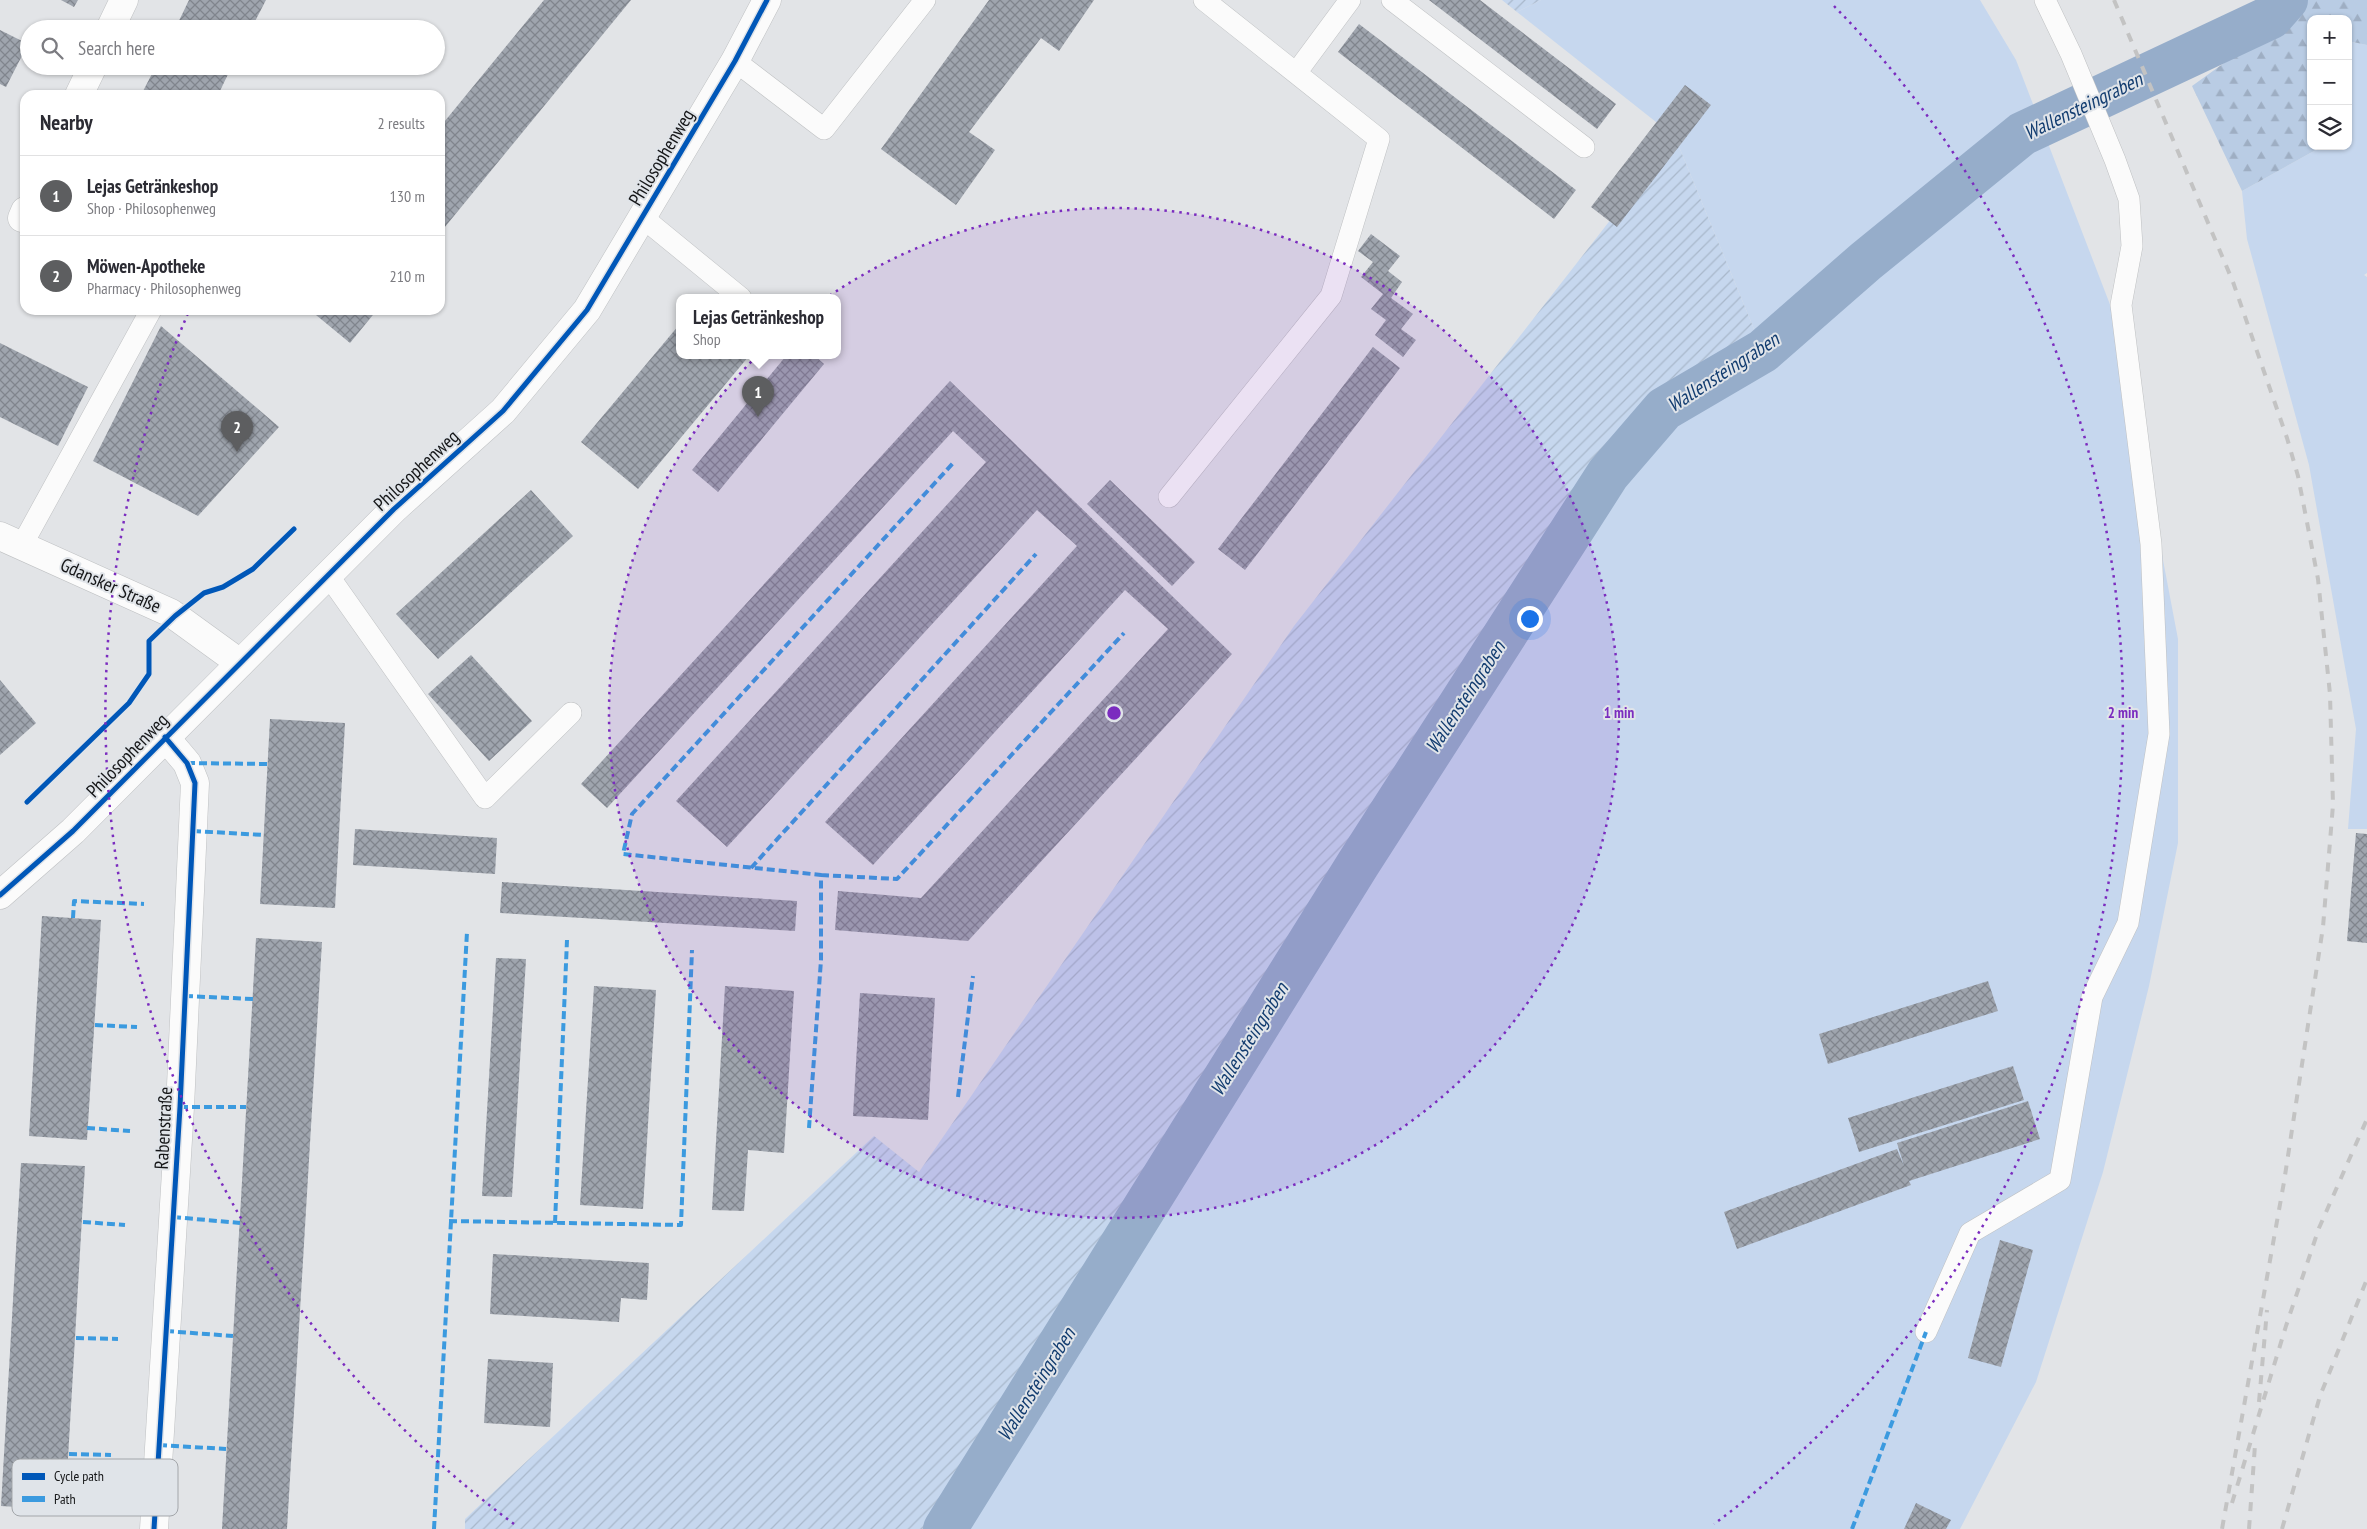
<!DOCTYPE html>
<html lang="en">
<head>
<meta charset="utf-8">
<style>
	body { margin:0; font-family:"PT Sans Narrow",sans-serif; background:#f2f2f3; color:#2b2b33 }
	.controls { position:absolute; right:15px; top:15px; display:grid; overflow:hidden; border-radius:10px; box-shadow:0 1px 4px #0004 }
	.controls button { width:45px; height:45px; display:grid; place-items:center; padding:0; border:0; border-bottom:1px solid #e1e1e2; background:#fff; color:#2b2b33; font:25px sans-serif }
	.you { position:absolute; left:1529px; top:618px; width:18px; height:18px; margin:-12px; border:4px solid #fff; border-radius:50%; background:#1a73e8; box-shadow:0 0 0 8px #1a73e833 }
	.badge { display:grid; place-items:center; width:32px; height:32px; border-radius:50%; background:#5d5e60; color:#fff; font-size:16px; font-weight:700 }
	.pin { position:absolute; translate:-50% -41px; filter:drop-shadow(0 1px 2px #0008) }
	.pin::after { content:''; position:absolute; top:26px; width:18px; height:15px; background:inherit; clip-path:polygon(0 0,100% 0,50% 100%) }
	.popup { position:absolute; left:676px; top:294px; width:165px; height:65px; box-sizing:border-box; display:grid; place-content:center; border-radius:10px; background:#fff; filter:drop-shadow(0 1px 4px #0005); font-size:16px; white-space:nowrap; color:#7c7c81 }
	.popup b { font-size:19px; color:#2b2b33 }
	.popup::after { content:''; position:absolute; left:50%; top:100%; margin-left:-10px; border:10px solid transparent; border-top-color:#fff }
	.list { margin:0; padding:0; list-style:none }
	h2 { display:flex; justify-content:space-between; align-items:center; height:65px; margin:0; padding:0 20px; font-size:21px }
	h2 small { font-size:16px; font-weight:400; color:#7c7c81 }
	.list li { display:grid; grid-template-columns:32px 1fr auto; gap:15px; align-items:center; box-sizing:border-box; height:80px; padding:0 20px; border-top:1px solid #e1e1e2 }
	.list b { display:block; font-size:19px; white-space:nowrap }
	.list p { margin:0; font-size:16px; white-space:nowrap; color:#7c7c81 }
	.list em { font-size:16px; font-style:normal; color:#7c7c81 }
	.icon { flex:none; width:28px; height:28px; fill:none; stroke:currentColor; stroke-width:2; stroke-linecap:round; stroke-linejoin:round }
	.map { position:relative; flex:none; width:2367px; height:1529px; overflow:hidden }
	.search { position:absolute; background:#fff; box-shadow:0 1px 4px #0004; left:20px; top:20px; width:425px; height:55px; display:flex; align-items:center; gap:12px; box-sizing:border-box; padding:0 18px; border-radius:28px; color:#7c7c81; font-size:19px }
	.panel { position:absolute; background:#fff; box-shadow:0 1px 4px #0004; left:20px; top:90px; width:425px; height:225px; border-radius:15px }
	.map>svg:first-child { display:block }
	.green { fill:#c6d7ee }
	.forest { fill:url(#forest-firs) }
	.garden { fill:url(#garden-furrows) }
	.lines { fill:none; stroke-linecap:round; stroke-linejoin:round }
	.canal { stroke:#96adca; stroke-width:44 }
	.building { fill:url(#building-cross-hatch) }
	.lane-casing { stroke:#bfc1c3; stroke-width:22 }
	.street-casing { stroke:#bfc1c3; stroke-width:29 }
	.secondary-casing { stroke:#bfc1c3; stroke-width:29 }
	.lane { stroke:#fbfbfb; stroke-width:21 }
	.street { stroke:#fbfbfb; stroke-width:28 }
	.secondary { stroke:#fbfbfb; stroke-width:28 }
	.rail { stroke:#c3c3c3; stroke-width:4; stroke-dasharray:9 9; stroke-linecap:butt }
	.quiet { stroke:#3b9adf; stroke-width:4; stroke-dasharray:8 4; stroke-linecap:butt }
	.cycleway-casing { stroke:#e0e4e9; stroke-width:8 }
	.cycleway { stroke:#0057b8; stroke-width:5 }
	.ring { fill:none; stroke:#7b2cbf; stroke-width:2.5; stroke-dasharray:2.5 5 }
	.labels { text-anchor:middle; stroke-width:4; stroke-linejoin:round; paint-order:stroke }
	.street-label { font-size:19px; fill:#151618; stroke:#e0e4e9 }
	.water-label { font-size:20px; font-style:italic; fill:#133d70; stroke:#e0e4e9 }
	.key { fill:#e0e4e9; stroke:#a3a6aa; stroke-width:1 }
	.key-label { font-size:14px; fill:#151618 }
	.centre { fill:#7b2cbf; stroke:#e0e4e9; stroke-width:2.5 }
	.ring-label { font-size:15px; text-anchor:middle; font-weight:bold; fill:#7b2cbf; stroke:#e0e4e9; stroke-width:4; stroke-linejoin:round; paint-order:stroke }
</style>
</head>
<body>
<div class="map">
<svg width="2367" height="1529" viewBox="0 0 2367 1529">
	<defs>
		<pattern id="forest-firs" width="22" height="20" patternUnits="userSpaceOnUse" patternTransform="scale(1.25)"><rect width="22" height="20" fill="#b9cce4"/><path d="M5 1l3.5 6h-7zM16 11l3.5 6h-7z" fill="#9eaec3"/></pattern>
		<pattern id="garden-furrows" width="10" height="10" patternUnits="userSpaceOnUse" patternTransform="scale(1.25)"><rect width="10" height="10" fill="#c6d7ee"/><path d="M-1 1l2-2M0 10L10 0M9 11l2-2" fill="none" stroke="#a9b8cb"/></pattern>
		<pattern id="building-cross-hatch" width="8" height="8" patternUnits="userSpaceOnUse" patternTransform="scale(1.25)"><rect width="8" height="8" fill="#9fa5ae"/><path d="M0 0l8 8M0 8l8-8" fill="none" stroke="#80858d"/></pattern>
	</defs>
	<rect width="100%" height="100%" fill="#e2e4e7"/>
	<!-- green -->
	<path class="green" d="M1541 0H1980L2016 60 2119 328 2178 639V843L2149 986 2103 1172 2036 1382 1960 1529H946L1358 864 1608 474 1664 409 1763 351 1675 137 1517 12Z
		M2348 41 2367 45V273L2364 275 2367 277V829H2348L2356 729 2309 465 2247 239 2242 191 2323 146H2348Z"/>
	<!-- forest -->
	<path class="forest" d="M2304 0H2367V45L2348 41V19H2311V146H2323L2242 191 2192 86 2291 15Z"/>
	<!-- garden -->
	<path class="garden" d="M1502 0H1541L1517 12Z
		M1675 137 1763 351 1664 409 1608 474 1358 864 945 1529H465V1519L874 1136 919 1172 1294 626Z"/>
	<g class="lines">
		<!-- canal -->
		<path class="canal" d="M945 1529 1358 864 1608 474 1664 409 1763 351 1866 261 2022 134 2271 17 2286 0"/>
	</g>
	<!-- building -->
	<path class="building" d="M61 0H78L74 7Z
		M189 0H266L251 29H175Z
		M544 0H631L440 233V127Z
		M989 0H1094L1059 51 1041 38 969 132 995 150 956 205 881 149Z
		M1429 0H1480L1616 104 1597 129Z
		M1359 24 1576 190 1554 219 1338 52Z
		M0 30 28 44 6 87 0 84Z
		M156 66H232L218 95H141Z
		M1685 85 1711 105 1617 227 1591 207Z
		M1371 234 1400 256 1388 271 1402 282 1391 298 1413 314 1401 329 1416 340 1403 357 1375 335 1386 320 1371 309 1383 294 1361 277 1373 262 1358 251Z
		M310 310H377L350 343Z
		M679 325V356H749L638 489 581 442Z
		M161 326 279 427 198 516 93 461Z
		M0 343 88 387 58 446 0 417Z
		M1373 347 1400 368 1245 570 1218 549Z
		M786 356H815L824 364 718 492 692 470Z
		M950 381 1232 654 968 941 835 930 838 891 921 898 1168 629 1125 590 873 865 825 822 1077 546 1037 510 727 847 676 801 986 462 953 431 607 808 581 784Z
		M1110 480 1195 562 1172 586 1087 504Z
		M531 490 573 536 438 659 396 614Z
		M471 655 532 721 489 761 428 694Z
		M0 680 36 723 0 755Z
		M270 719 345 723 335 908 260 904Z
		M355 829 497 838 495 874 353 865Z
		M2356 833 2367 834V943L2347 941Z
		M502 882 797 901 795 931 500 913Z
		M42 916 101 920 87 1140 29 1136Z
		M256 938 322 942 287 1529H222Z
		M496 958 526 959 512 1197 482 1196Z
		M1988 981 1998 1011 1828 1064 1819 1034Z
		M594 986 656 990 643 1209 580 1205Z
		M725 986 794 991 784 1153 748 1150 744 1211 712 1210Z
		M860 993 935 998 928 1120 853 1116Z
		M2013 1066 2024 1100 1859 1152 1848 1118Z
		M2028 1101 2040 1139 1909 1181 1911 1185 1737 1249 1724 1212 1897 1149 1904 1166 1897 1143Z
		M21 1163 85 1166 65 1510 1 1506Z
		M2000 1240 2033 1250 2001 1367 1968 1358Z
		M493 1254 649 1263 647 1300 621 1298 619 1322 490 1314Z
		M488 1359 553 1363 550 1427 484 1423Z
		M1916 1503 1951 1520 1946 1529H1904Z"/>
	<g class="lines">
		<defs>
			<path id="lane" d="M1392 0 1584 147
				M735 61 824 129 925 0
				M1296 73 1350 0
				M642 217 741 298
				M1169 497 1331 296 1379 139 1204 0
				M22 545 151 310
				M328 575 485 798 571 713
				M1926 1332 1970 1233 2060 1180 2092 997 2128 923 2159 734 2151 544 2121 305 2132 246 2129 199 2115 160 2071 54 2045 0"/>
			<path id="street" d="M110 29 124 0
				M79 95 93 66
				M22 218 25 211
				M0 536 171 613 240 663
				M154 1529 180 1107 195 783 187 763 165 737"/>
			<path id="secondary" d="M0 895 73 831 394 509 503 411 587 310 735 61 767 0"/>
		</defs>
		<!-- lane casing -->
		<use href="#lane" class="lane-casing"/>
		<!-- street casing -->
		<use href="#street" class="street-casing"/>
		<!-- secondary casing -->
		<use href="#secondary" class="secondary-casing"/>
		<!-- lane -->
		<use href="#lane" class="lane"/>
		<!-- street -->
		<use href="#street" class="street"/>
		<!-- secondary -->
		<use href="#secondary" class="secondary"/>
		<!-- rail -->
		<path class="rail" d="M2114 0 2233 282 2287 438 2298 476 2318 579 2330 694 2333 805 2323 927 2284 1182 2222 1529
			M2259 1402 2267 1310
			M2232 1503 2286 1326 2319 1228 2367 1119
			M2249 1529 2255 1445
			M2282 1529 2320 1396 2367 1279"/>
		<!-- quiet -->
		<path class="quiet" d="M187 763 268 764
			M193 831 264 835
			M751 868 1036 554
			M821 875 897 879 1124 633
			M73 918 74 901 144 904
			M185 996 253 999
			M95 1025 137 1027
			M958 1097 973 976
			M180 1107H246
			M87 1128 130 1131
			M809 1128 821 960V875L623 854 632 814 955 461
			M173 1217 240 1223
			M449 1221 681 1225 692 950
			M83 1222 125 1225
			M555 1223 567 940
			M166 1331 233 1336
			M76 1338 118 1339
			M159 1445 226 1449
			M69 1454 111 1455
			M434 1529 467 932
			M1852 1529 1926 1332"/>
		<defs>
			<path id="cycleway" d="M27 802 129 703 149 674V641L175 616 204 593 223 587 253 569 294 529
				M0 895 73 831 394 509 503 411 587 310 735 61 767 0
				M154 1529 180 1107 195 783 187 763 165 737"/>
		</defs>
		<!-- cycleway casing -->
		<use href="#cycleway" class="cycleway-casing"/>
		<!-- cycleway -->
		<use href="#cycleway" class="cycleway"/>
	</g>
	<!-- distance rings -->
	<circle cx="1114" cy="713" r="505" fill="#7b2cbf" fill-opacity=".12"/>
	<g class="ring">
		<circle cx="1114" cy="713" r="505"/>
		<path d="M514 1524A1009 1009 0 0 1 189 311M1834 6A1009 1009 0 0 1 1714 1524"/>
	</g>
	<g class="labels">
		<!-- street labels -->
		<g class="street-label">
			<text transform="translate(661 157) rotate(-59)" y="7">Philosophenweg</text>
			<text transform="translate(416 470) rotate(-43)" y="7">Philosophenweg</text>
			<text transform="translate(111 585) rotate(24)" y="7">Gdansker Straße</text>
			<text transform="translate(127 755) rotate(-46)" y="7">Philosophenweg</text>
			<text transform="translate(163 1128) rotate(-87)" y="7">Rabenstraße</text>
		</g>
		<!-- water labels -->
		<g class="water-label">
			<text transform="translate(2083 106) rotate(-26)" y="7">Wallensteingraben</text>
			<text transform="translate(1723 372) rotate(-33)" y="7">Wallensteingraben</text>
			<text transform="translate(1465 697) rotate(-57)" y="7">Wallensteingraben</text>
			<text transform="translate(1249 1039) rotate(-58)" y="7">Wallensteingraben</text>
			<text transform="translate(1036 1384) rotate(-58)" y="7">Wallensteingraben</text>
		</g>
	</g>
	<!-- legend -->
	<rect x="12" y="1459" width="166" height="57" rx="8" class="key"/>
	<rect x="22" y="1473" width="23" height="7" fill="#0057b8"/>
	<rect x="22" y="1496" width="23" height="6" fill="#3b9adf"/>
	<g class="key-label">
		<text x="54" y="1481">Cycle path</text>
		<text x="54" y="1504">Path</text>
	</g>
	<circle cx="1114" cy="713" r="8" class="centre"/>
	<g class="ring-label">
		<text x="1619" y="718">1 min</text>
		<text x="2123" y="718">2 min</text>
	</g>
</svg>
<div class="controls">
<button>+</button>
<button>−</button>
<button><svg class="icon" aria-label="layers" viewBox="0 0 24 24"><path d="M12 4l9 5-9 5-9-5zM3 14l9 5 9-5"/></svg></button>
</div>
<div class="you"></div>
<div class="pin badge" style="left:758px;top:417px">1</div>
<div class="popup"><b>Lejas Getränkeshop</b>Shop</div>
<div class="pin badge" style="left:237px;top:452px">2</div>
<div class="search"><svg class="icon" aria-label="search" viewBox="0 0 24 24"><circle cx="10" cy="10" r="6"/><path d="M15 15l6 6"/></svg>Search here</div>
<section class="panel">
<h2>Nearby<small>2 results</small></h2>
<ul class="list">
<li><span class="badge">1</span><div><b>Lejas Getränkeshop</b><p>Shop · Philosophenweg</p></div><em>130 m</em></li>
<li><span class="badge">2</span><div><b>Möwen-Apotheke</b><p>Pharmacy · Philosophenweg</p></div><em>210 m</em></li>
</ul>
</section>
</div>
</body>
</html>
